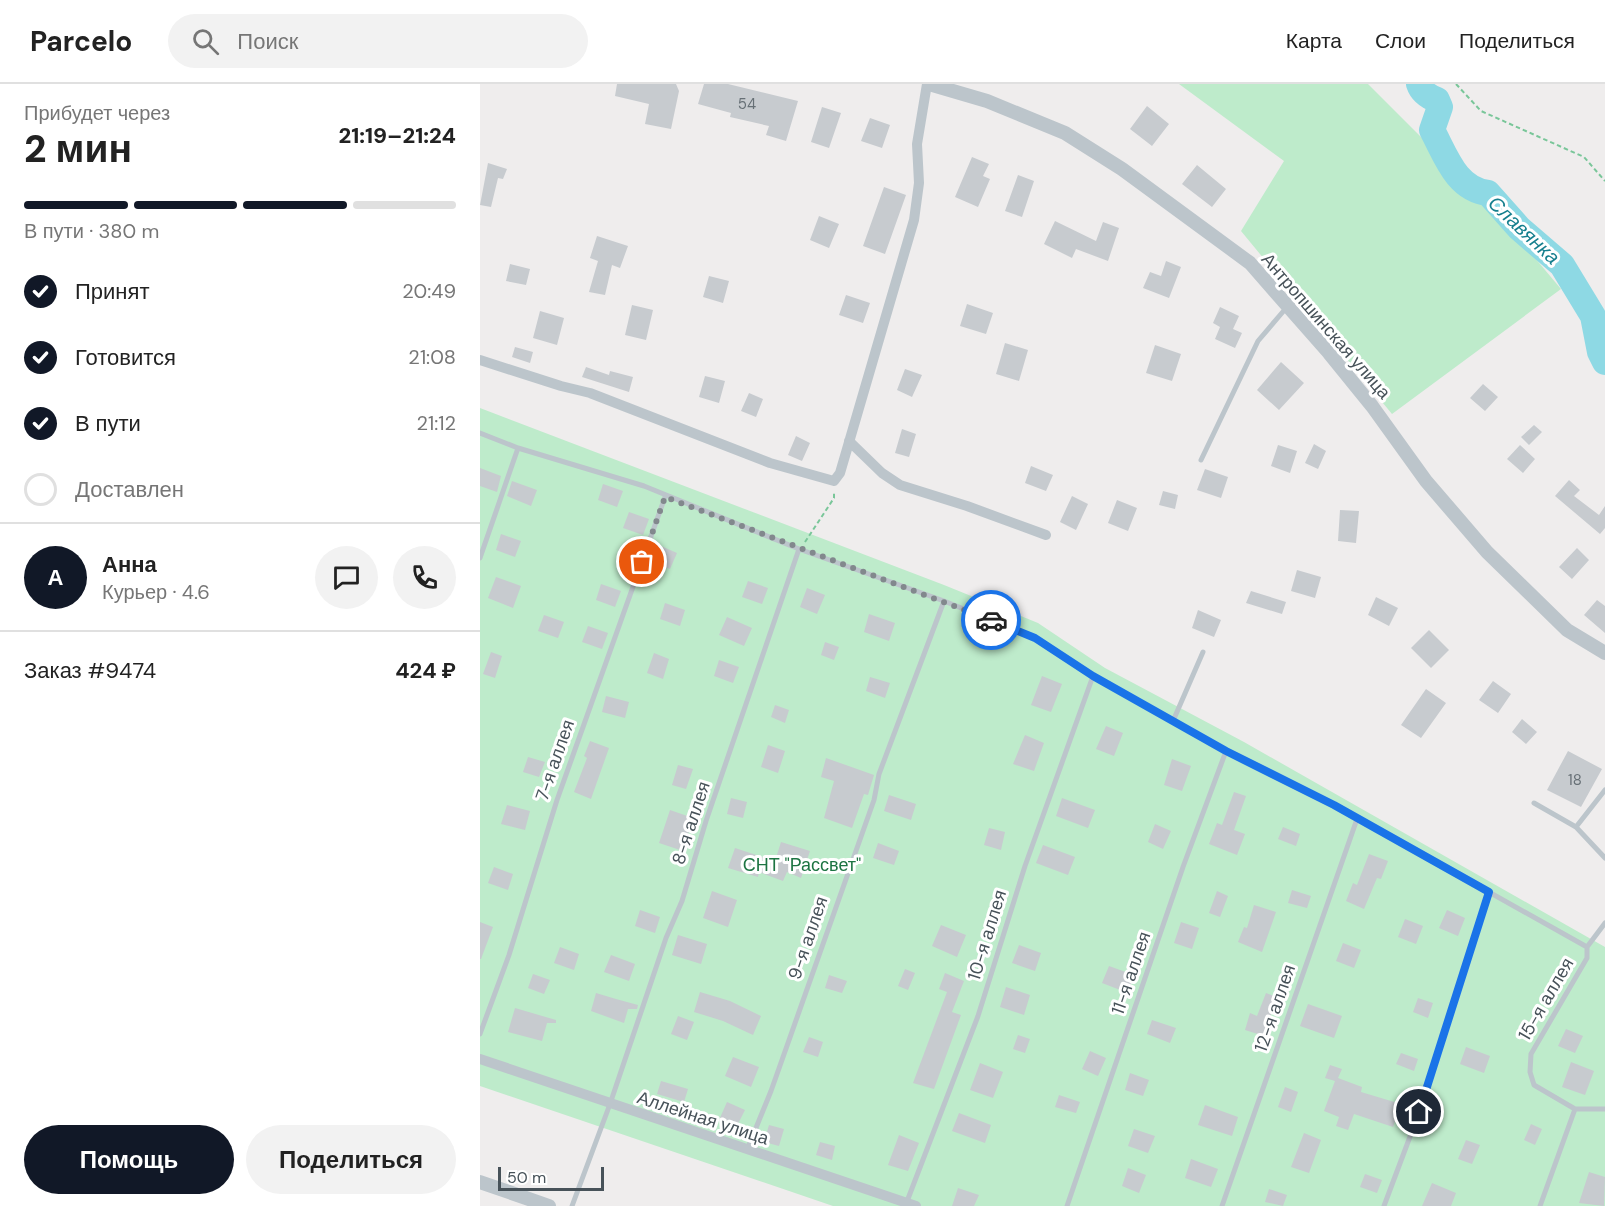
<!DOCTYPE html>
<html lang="ru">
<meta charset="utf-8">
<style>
:root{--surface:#fff;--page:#f2f2f2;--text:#222;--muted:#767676;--line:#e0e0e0;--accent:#111827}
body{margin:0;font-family:"DM Sans",sans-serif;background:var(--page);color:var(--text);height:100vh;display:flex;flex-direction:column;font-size:22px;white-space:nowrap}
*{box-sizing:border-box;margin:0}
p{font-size:20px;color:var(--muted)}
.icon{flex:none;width:33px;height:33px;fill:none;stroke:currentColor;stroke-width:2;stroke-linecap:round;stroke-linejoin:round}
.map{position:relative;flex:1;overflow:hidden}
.drawer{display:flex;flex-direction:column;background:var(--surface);width:480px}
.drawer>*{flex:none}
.scale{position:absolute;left:18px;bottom:15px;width:106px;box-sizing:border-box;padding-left:6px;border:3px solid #475259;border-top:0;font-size:16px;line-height:21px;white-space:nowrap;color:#475259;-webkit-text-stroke:4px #fff;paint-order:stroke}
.pin{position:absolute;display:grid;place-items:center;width:51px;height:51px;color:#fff;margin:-26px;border:3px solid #fff;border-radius:50%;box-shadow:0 2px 6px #0007}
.courier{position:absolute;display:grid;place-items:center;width:60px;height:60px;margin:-30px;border:4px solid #1a73e8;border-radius:50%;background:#fff;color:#222;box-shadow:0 2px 8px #0007}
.head em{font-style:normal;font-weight:800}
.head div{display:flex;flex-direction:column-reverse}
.head{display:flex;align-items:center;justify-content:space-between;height:102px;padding:0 24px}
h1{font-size:39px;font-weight:800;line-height:45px}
.bar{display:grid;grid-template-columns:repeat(4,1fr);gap:9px 6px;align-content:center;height:72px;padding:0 24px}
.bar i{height:8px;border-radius:4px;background:var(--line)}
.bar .active{background:var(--accent)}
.bar p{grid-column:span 4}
.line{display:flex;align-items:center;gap:15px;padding:0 24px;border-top:2px solid var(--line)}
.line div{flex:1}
.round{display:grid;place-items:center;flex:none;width:63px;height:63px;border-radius:32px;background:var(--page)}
ol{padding:0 24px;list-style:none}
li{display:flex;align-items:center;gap:18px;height:66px}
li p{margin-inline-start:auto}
li .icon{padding:6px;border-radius:50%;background:var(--accent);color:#fff;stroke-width:4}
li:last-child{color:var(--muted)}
li i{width:33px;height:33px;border:3px solid var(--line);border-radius:50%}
.button{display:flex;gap:12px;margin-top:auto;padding:12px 24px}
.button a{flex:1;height:69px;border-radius:36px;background:var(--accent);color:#fff;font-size:24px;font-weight:800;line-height:69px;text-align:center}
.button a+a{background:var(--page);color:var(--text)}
header{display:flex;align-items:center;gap:36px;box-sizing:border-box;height:84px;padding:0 30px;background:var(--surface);border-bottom:2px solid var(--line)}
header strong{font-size:28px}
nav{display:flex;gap:33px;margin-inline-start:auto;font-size:21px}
.search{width:420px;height:54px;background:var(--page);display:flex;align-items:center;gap:15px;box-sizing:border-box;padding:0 21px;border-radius:33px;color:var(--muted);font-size:22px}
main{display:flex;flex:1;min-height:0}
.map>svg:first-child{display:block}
.green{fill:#beebcb}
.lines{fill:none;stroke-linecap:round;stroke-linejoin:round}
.river{stroke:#8ed9e4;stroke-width:26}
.building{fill:#c7cbcf}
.path{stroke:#79c699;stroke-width:2;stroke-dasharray:4.5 3;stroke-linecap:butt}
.service{stroke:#bcc5cb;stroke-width:5}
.minor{stroke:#bcc5cb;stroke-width:10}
.tertiary{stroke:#bcc5cb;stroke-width:14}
.done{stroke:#82888d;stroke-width:6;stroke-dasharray:0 10.8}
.route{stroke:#1a73e8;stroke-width:8}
.labels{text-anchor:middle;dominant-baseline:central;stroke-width:6;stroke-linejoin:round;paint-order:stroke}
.number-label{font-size:15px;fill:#677076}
.street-label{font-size:18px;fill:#475259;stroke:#fff}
.park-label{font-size:18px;fill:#1d7442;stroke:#fff}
.water-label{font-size:20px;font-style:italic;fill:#167f8e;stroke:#fff}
</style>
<header>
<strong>Parcelo</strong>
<div class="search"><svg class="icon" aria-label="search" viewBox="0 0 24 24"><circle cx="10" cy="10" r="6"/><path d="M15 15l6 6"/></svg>Поиск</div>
<nav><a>Карта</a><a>Слои</a><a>Поделиться</a></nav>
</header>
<main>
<section class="drawer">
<div class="head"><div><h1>2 мин</h1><p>Прибудет через</p></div><em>21:19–21:24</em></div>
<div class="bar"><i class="active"></i><i class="active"></i><i class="active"></i><i></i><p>В пути · 380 m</p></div>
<ol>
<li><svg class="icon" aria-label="check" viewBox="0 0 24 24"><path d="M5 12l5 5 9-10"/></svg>Принят<p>20:49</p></li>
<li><svg class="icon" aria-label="check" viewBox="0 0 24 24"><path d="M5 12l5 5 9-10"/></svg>Готовится<p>21:08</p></li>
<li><svg class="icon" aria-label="check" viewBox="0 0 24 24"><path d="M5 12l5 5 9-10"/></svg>В пути<p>21:12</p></li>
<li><i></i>Доставлен</li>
</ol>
<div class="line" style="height:108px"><b class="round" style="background:var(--accent);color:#fff">А</b><div><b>Анна</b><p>Курьер · 4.6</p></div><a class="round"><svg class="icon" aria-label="chat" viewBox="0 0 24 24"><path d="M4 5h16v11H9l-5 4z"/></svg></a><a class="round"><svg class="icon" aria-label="phone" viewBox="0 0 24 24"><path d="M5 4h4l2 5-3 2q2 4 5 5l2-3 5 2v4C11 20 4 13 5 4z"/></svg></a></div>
<div class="line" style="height:78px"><div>Заказ #9474</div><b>424 ₽</b></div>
<div class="button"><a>Помощь</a><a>Поделиться</a></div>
</section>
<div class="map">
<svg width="1125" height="1122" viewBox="0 0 1125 1122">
<rect width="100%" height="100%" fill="#efeded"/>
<path class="green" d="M699 0H888L949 61 993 111 1039 155 1081 205 912 330 761 147 804 77Z
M0 324 464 501 558 539 625 584 764 658 1125 863V1122H353L0 1002Z"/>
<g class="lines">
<path class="river" d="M939 0C942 9 949 13 957 16L960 23 952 46C966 72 976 105 1008 109L1039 144 1082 181 1113 232 1120 268 1125 278"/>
</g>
<path class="building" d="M137 0H196L199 7 191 45 165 40 169 20 135 12Z
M224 0H248L318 17 306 57 286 51 289 42 250 33 251 29 218 20Z
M667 22 689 40 672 62 650 45Z
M342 23 361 29 349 64 331 58Z
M390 34 410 41 402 64 381 57Z
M492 73 509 80 503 92 510 95 498 123 475 113Z
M8 79 27 85 23 95 18 94 11 123 0 121Z
M717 81 746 105 732 123 702 100Z
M538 91 554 97 542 133 525 127Z
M404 103 426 111 405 170 383 162Z
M339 132 359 140 349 164 330 156Z
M575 137 616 157 623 138 639 144 628 177 596 165 592 174 564 160Z
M117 152 148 162 140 184 132 181 125 211 109 208 118 177 110 174Z
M686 177 701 183 689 214 663 204 670 188 681 192Z
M30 180 50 185 46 201 26 197Z
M229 192 249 197 243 219 223 213Z
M366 211 390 219 383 239 359 231Z
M487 220 513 229 506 250 480 242Z
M152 221 173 226 166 256 145 251Z
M740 223 759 232 753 245 762 249 755 264 735 255 740 243 733 239Z
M60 227 84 234 77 261 53 254Z
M525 259 548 266 539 297 516 290Z
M675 261 701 270 692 297 666 289Z
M35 263 53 268 50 279 32 273Z
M801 278 824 299 799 326 777 306Z
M106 283 129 291 130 287 153 293 149 308 102 293Z
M425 285 442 291 432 313 417 306Z
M225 292 245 297 239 319 219 313Z
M1003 300 1018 313 1005 327 990 314Z
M269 309 283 315 276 333 261 327Z
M1054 341 1062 348 1049 361 1041 353Z
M422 345 436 350 429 373 415 369Z
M316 352 330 359 322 377 308 371Z
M834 360 846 367 838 385 825 379Z
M798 361 817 367 810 389 791 382Z
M1040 361 1055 375 1043 389 1027 375Z
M551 382 573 391 566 407 545 399Z
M0 384 21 392 17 408 0 402Z
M725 385 748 393 741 414 717 406Z
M1089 396 1100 406 1094 412 1119 431 1125 422V444L1120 450 1075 412Z
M32 397 57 406 51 422 27 412Z
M123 400 143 407 137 423 118 416Z
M683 407 698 411 695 425 679 421Z
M592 412 608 420 596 446 580 438Z
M637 416 657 424 648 447 628 439Z
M860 426 879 427 876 459 858 457Z
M149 428 169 435 163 451 143 444Z
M21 450 41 457 35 473 16 466Z
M181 462 197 469 190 485 175 479Z
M1097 464 1109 476 1092 495 1079 483Z
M817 486 841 493 835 514 811 507Z
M16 493 41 502 33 524 8 514Z
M268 497 288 504 282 520 262 513Z
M121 500 141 507 135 523 116 516Z
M327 504 345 511 337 530 320 523Z
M771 507 806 518 802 530 766 519Z
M896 513 918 524 909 542 888 531Z
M1117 516 1125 522V549L1104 531Z
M185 519 205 526 200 542 180 535Z
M718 526 741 536 734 553 712 544Z
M389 530 415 539 409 557 384 548Z
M64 531 84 538 78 554 58 547Z
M247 533 272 544 264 562 239 551Z
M108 542 128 549 122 565 102 558Z
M949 546 969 566 951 584 931 564Z
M345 558 359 563 354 576 341 571Z
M11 568 22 572 15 594 3 590Z
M174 569 189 575 183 595 167 589Z
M239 576 259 583 253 599 234 592Z
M562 592 582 600 571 628 551 621Z
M390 593 410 599 405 614 386 607Z
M1013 597 1031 610 1018 629 999 616Z
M946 605 966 619 941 654 921 641Z
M126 612 149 618 145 634 122 628Z
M295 621 309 626 305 639 291 633Z
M1042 635 1057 648 1046 660 1032 648Z
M626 642 643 649 634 672 616 665Z
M545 651 564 659 554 687 533 680Z
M110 657 129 664 111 715 94 708 107 674 104 672Z
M288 661 305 667 298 689 281 683Z
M1088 667 1122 685 1101 723 1067 706Z
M48 673 65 678 59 693 43 688Z
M346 674 394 691 388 711 384 710 372 744 344 734 354 697 341 693Z
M692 675 711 682 702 707 684 701Z
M198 681 213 685 206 705 192 701Z
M754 708 766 712 754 746 765 750 757 771 729 760 737 739 742 741Z
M409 711 436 720 431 736 404 727Z
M251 714 267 718 263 734 247 730Z
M582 714 615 726 608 744 576 732Z
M27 721 50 727 45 746 21 740Z
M190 726 213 734 203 767 179 759Z
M675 740 691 747 683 765 668 758Z
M803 743 820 750 816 762 798 755Z
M509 744 525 748 521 766 504 761Z
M301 758 330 767 321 794 307 788 303 797 279 788 278 793 248 784 255 764 295 777Z
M398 759 419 767 414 781 393 774Z
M563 761 595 773 588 791 556 779Z
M889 770 908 777 901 795 897 794 884 825 866 817 873 799 877 801Z
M14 783 33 790 28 806 8 799Z
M812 806 831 812 827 824 808 819Z
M232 807 257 816 248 843 223 834Z
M737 807 748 812 740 833 729 829Z
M774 821 796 828 782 868 758 858 764 843 767 844Z
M160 826 180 833 175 849 155 842Z
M967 826 985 834 978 852 959 844Z
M925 835 943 842 936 860 918 853Z
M0 838 13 843 1 875H0Z
M701 838 719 844 712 865 694 859Z
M461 841 486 851 477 873 452 862Z
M198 851 227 860 221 880 192 871Z
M863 859 881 866 874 884 856 877Z
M539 861 561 869 555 887 532 879Z
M80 863 99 870 94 886 74 879Z
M131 871 155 880 149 897 124 888Z
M629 882 654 891 648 909 622 899Z
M425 885 435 889 428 906 418 902Z
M465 889 484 897 472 928 481 931 454 1005 433 999 467 908 459 905Z
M53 890 70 896 64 910 48 904Z
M349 891 367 897 362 909 345 904Z
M526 903 550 911 544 931 520 923Z
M220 908 250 917 281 932 273 951 243 937 214 928Z
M116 909 136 915 158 921 157 925H148L144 939 111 927Z
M786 909 797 913 784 952 765 946 770 929 777 932Z
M938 914 953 919 948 934 933 928Z
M828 920 862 932 854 954 820 942Z
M35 924 76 936V939H67L62 957 28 948Z
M198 932 214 938 207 956 191 950Z
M672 936 696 944 690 959 667 950Z
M1086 945 1103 952 1095 969 1078 962Z
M538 951 550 955 545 969 533 965Z
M329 953 343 958 338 973 323 968Z
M986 963 1010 972 1004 989 980 980Z
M610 967 626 974 618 992 602 985Z
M921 969 938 975 934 987 916 980Z
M253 973 279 983 271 1003 245 992Z
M1091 978 1114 987 1105 1011 1082 1003Z
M500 979 523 988 513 1014 490 1006Z
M850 981 862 985 858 994 882 1003 881 1008 921 1020 913 1043 874 1030 868 1046 856 1042 859 1033 844 1027 855 997 845 994Z
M650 989 669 996 663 1012 645 1006Z
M181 997 208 1005 204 1018 177 1010Z
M805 1003 818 1008 811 1028 798 1023Z
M579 1011 600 1018 596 1029 575 1023Z
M247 1018 265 1026 256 1044 239 1036Z
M725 1021 758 1033 752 1052 718 1041Z
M479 1029 511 1041 505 1059 472 1047Z
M1051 1040 1062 1045 1055 1061 1044 1056Z
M289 1041 304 1045 299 1062 284 1058Z
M654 1045 675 1052 668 1069 648 1062Z
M824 1049 841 1056 829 1089 811 1083Z
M419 1051 439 1059 428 1087 408 1081Z
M986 1056 1000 1061 992 1080 978 1075Z
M340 1058 355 1062 352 1076 336 1071Z
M711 1075 738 1085 731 1103 705 1094Z
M648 1084 666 1091 659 1109 642 1102Z
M1109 1088 1125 1093 1124 1122 1099 1119Z
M885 1090 902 1096 897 1109 880 1103Z
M952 1099 976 1109 971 1122H942Z
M478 1104 499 1111 494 1122H472Z
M789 1105 807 1111 803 1122 785 1118Z"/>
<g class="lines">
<path class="path" d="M976 0 1001 27 1104 73 1125 97
M325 458 354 414V409"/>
<path class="service" d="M0 349 38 364 164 402 319 465 464 517 555 554 613 592 746 667 854 721 1107 863V874L1051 970 1050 988 1054 1001 1095 1025H1125
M721 376 778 257 807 223
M0 474 38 364
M693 637 723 568
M1125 706 1096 743 1125 774
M1054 719 1096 743
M1107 863 1125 839
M0 950 29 871 77 716 185 413
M267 1066 291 1007 394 716 399 690 464 517
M426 1120 498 932 545 782 613 592
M92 1122 130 1020 186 854 202 817 226 737 319 465
M587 1122 703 783 746 667
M742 1122 877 735
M904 1122 931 1050 1009 808
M1060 1122 1095 1025"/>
<path class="minor" d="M0 276 81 302 110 309 290 379 354 397 360 389 434 136 439 99 437 60 447 0
M369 357 402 389 420 401 487 422 566 451
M0 975 436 1122"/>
<path class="tertiary" d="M449 0 507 17 585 49 642 85 770 179 849 269 892 322 946 397 1007 468 1087 546 1125 569
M0 1098 69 1122"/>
</g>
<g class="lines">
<path class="done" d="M162 478 185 413 511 536"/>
<path class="route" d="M511 536 555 554 613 592 746 667 854 721 1009 808 939 1028"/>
</g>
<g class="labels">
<g class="number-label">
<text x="267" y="20">54</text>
<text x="1095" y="696">18</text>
</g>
<g class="street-label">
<text transform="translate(846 242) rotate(49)">Антропшинская улица</text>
<text transform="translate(75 676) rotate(-71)">7-я аллея</text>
<text transform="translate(211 739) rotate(-72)">8-я аллея</text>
<text transform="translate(507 851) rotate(-73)">10-я аллея</text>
<text transform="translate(328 854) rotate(-71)">9-я аллея</text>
<text transform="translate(651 889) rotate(-71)">11-я аллея</text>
<text transform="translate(1066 915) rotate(-60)">15-я аллея</text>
<text transform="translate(795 924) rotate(-71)">12-я аллея</text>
<text transform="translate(223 1034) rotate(18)">Аллейная улица</text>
</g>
<g class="park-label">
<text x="322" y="781">СНТ "Рассвет"</text>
</g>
<g class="water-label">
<text transform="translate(1044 146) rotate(43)">Славянка</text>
</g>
</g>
</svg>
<div class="scale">50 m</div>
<div class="pin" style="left:162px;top:478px;background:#ea580c"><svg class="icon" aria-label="bag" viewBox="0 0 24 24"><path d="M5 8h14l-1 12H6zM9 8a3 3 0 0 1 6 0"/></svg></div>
<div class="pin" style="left:939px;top:1028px;background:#1f2937"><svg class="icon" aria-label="home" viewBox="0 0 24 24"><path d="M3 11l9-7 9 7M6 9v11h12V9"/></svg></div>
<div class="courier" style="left:511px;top:536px"><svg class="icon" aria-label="car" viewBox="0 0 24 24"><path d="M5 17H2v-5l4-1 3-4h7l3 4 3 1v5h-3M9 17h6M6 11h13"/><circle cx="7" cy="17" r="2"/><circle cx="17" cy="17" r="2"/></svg></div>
</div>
</main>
